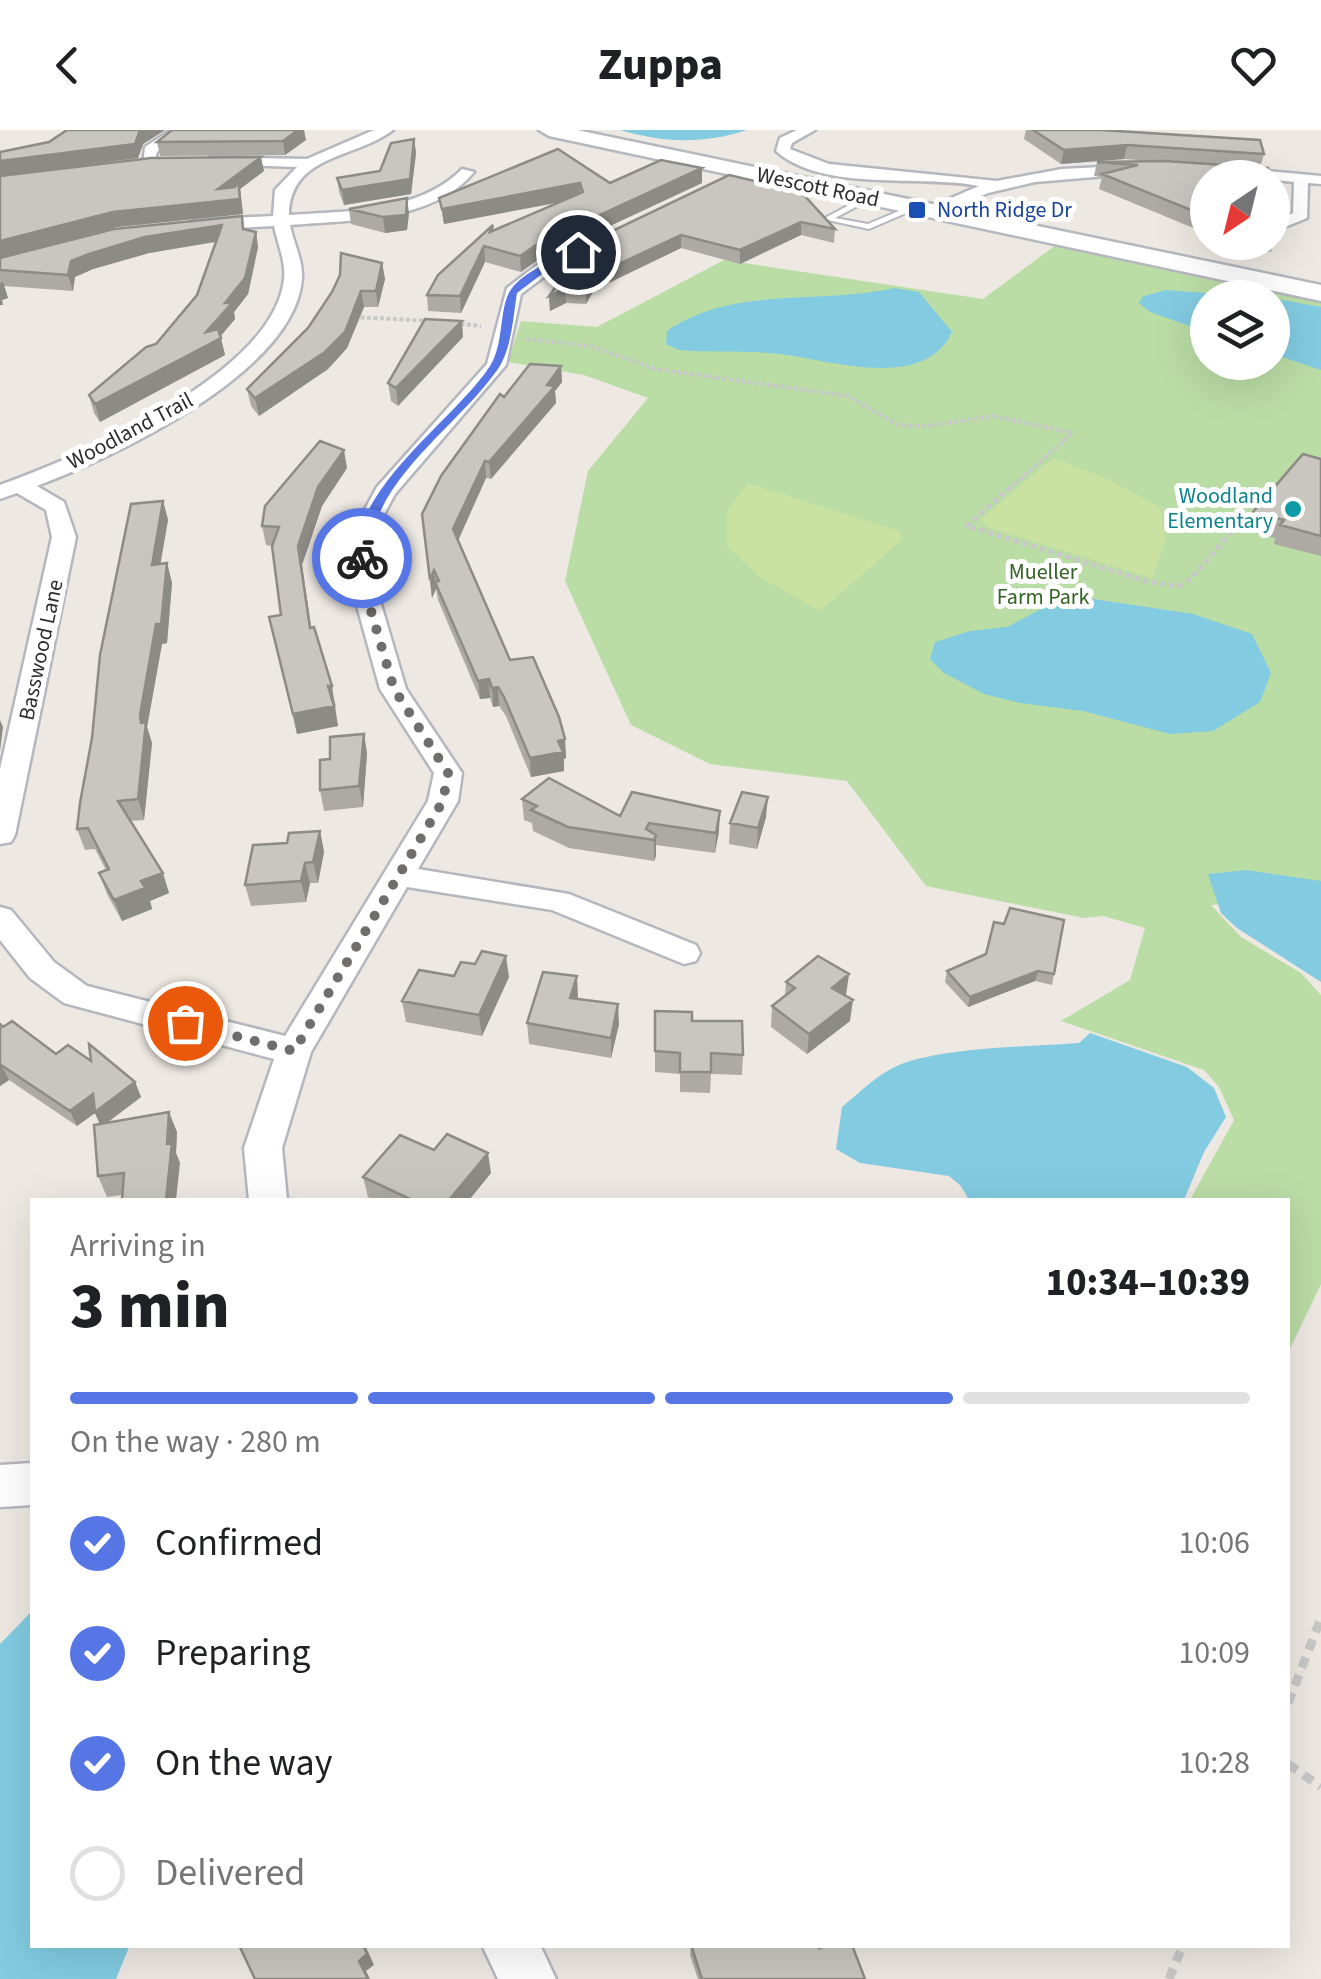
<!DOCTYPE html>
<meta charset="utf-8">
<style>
:root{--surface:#fff;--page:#f2f2f2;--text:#202124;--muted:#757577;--line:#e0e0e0;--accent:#5676e5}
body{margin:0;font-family:"Source Sans 3",sans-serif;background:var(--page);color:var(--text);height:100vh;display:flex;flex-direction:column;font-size:38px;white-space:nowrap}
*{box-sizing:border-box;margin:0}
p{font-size:32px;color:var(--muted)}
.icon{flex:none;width:55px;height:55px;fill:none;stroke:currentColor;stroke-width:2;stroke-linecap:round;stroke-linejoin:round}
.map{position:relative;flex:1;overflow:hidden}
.details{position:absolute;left:30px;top:1068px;width:1260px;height:750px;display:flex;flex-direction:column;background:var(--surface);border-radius:0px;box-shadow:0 10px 40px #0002}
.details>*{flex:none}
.needle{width:65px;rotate:215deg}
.tools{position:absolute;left:1190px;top:30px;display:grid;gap:20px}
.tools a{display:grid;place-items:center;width:100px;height:100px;border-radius:50%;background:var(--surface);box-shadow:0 10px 40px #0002;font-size:50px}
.pin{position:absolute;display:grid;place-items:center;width:85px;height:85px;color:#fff;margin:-42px;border:5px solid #fff;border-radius:50%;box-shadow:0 2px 10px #0007}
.courier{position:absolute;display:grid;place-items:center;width:100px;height:100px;margin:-50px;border:8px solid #5676e5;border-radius:50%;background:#fff;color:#222;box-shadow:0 2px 12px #0007}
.head em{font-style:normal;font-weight:800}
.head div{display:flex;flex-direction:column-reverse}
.head{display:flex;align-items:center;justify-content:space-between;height:170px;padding:0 40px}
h1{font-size:65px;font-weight:800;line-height:75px}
.bar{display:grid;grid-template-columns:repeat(4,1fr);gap:15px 10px;align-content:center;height:120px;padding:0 40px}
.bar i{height:12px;border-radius:8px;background:var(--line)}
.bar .active{background:var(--accent)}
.bar p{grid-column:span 4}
ol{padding:0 40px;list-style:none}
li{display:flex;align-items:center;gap:30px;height:110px}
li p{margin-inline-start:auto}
li .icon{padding:10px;border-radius:50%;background:var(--accent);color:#fff;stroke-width:4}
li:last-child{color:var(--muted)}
li i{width:55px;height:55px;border:5px solid var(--line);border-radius:50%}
header{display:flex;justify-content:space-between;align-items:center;height:130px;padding:0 40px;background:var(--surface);font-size:45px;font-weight:800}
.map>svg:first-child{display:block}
.green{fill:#badca5;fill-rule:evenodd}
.pitch{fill:#c9e2a2}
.water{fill:#82cbe1}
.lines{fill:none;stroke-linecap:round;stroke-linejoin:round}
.lane-casing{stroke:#b5b7bf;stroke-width:4}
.street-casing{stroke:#b5b7bf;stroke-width:5}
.secondary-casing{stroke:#b5b7bf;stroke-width:5}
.path-far2{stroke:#c8c8c8;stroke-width:4;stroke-dasharray:4 2.5;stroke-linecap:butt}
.path-far1{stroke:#c8c8c8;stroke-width:5;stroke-dasharray:5 4;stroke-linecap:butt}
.path{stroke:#c8c8c8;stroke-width:9;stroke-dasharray:11 8;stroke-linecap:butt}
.lane{fill:#fff;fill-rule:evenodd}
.street{fill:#fff;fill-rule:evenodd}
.secondary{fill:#fff;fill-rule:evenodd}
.wall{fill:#adaaa5}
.shaded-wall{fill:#8d8b86}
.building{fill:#c9c6c0;stroke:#8d8b86;stroke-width:2.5}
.route{fill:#5676e5}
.done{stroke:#706e6c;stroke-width:10;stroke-dasharray:0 18}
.transit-dot{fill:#1a4fb4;stroke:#fff;stroke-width:4}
.culture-dot{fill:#0f9aa8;stroke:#fff;stroke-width:4}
.labels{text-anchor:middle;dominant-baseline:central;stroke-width:10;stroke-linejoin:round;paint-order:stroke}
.far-street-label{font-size:22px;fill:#2d2d2d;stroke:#fff}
.far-transit-label{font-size:22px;fill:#164399;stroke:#fff;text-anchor:start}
.far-culture-label{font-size:22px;fill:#0d838f;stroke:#fff;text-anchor:end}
.far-park-label{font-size:22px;fill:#336324;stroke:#fff}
</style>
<header><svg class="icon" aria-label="back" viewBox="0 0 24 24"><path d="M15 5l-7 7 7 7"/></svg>Zuppa<svg class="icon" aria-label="heart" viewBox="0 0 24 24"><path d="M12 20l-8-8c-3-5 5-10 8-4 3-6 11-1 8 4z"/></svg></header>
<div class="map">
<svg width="1321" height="1849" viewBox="0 0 1321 1849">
<rect width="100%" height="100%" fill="#ede8e2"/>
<path class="green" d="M1060 112 1321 169V763L1211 775 1241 807 1301 843 1321 865V1154L1288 1223V1070H1190L1234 990 1219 957 1204 940 1061 891 1130 850 1145 798 1103 786 1084 788 926 756 847 651 710 634 631 595 565 451 588 341 648 268 584 245 508 232 521 191 597 197 724 130 983 169ZM1208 168H1272V232H1208Z"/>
<path class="pitch" d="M1053 328 1110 350 1160 378 1166 412 1152 448 990 398 980 390Z
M748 353 899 401 903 409 820 481 761 448 727 416V381Z"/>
<path class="water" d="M620 0H747C704 14 663 13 620 0Z
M895 158 919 162 952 202C924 262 830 230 780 224 747 220 713 223 679 220L666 214 667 201C735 155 819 175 895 158Z
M1165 160 1272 168H1208L1207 202 1150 182 1139 173 1142 167Z
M1272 168 1321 177V240L1273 224Z
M1087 468 1193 484 1252 504 1271 543 1260 572 1213 601 1170 604 1083 581 1020 573 984 564 944 543 930 529 935 512 970 501 1007 497 1043 478Z
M1246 740 1321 751V852L1237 798 1221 783 1208 744Z
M1090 903 1187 937 1214 958 1226 987 1204 1022 1184 1070H969L961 1056 949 1046 860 1033 836 1019 842 977C860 962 878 944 899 935 945 917 1028 917 1079 913Z
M32 1481V1815H130L116 1849H0V1514Z"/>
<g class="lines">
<defs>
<path id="lane" d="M868 65 871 69 835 88 868 94 913 75 920 77 869 99 823 89Z"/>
<path id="street" d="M171 0H187L157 22 153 36H143L145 17Z
M374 0H393C355 29 290 24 289 85 346 81 419 83 462 39L474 42C433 92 350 90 290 95 293 112 303 130 302 148 296 242 114 327 37 356L64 372 76 407 15 705 11 712 0 714V639L52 407 46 380 17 363 0 369V355C80 326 274 244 284 149 286 131 277 112 274 96L195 100 187 95 195 90 273 86 275 60 297 37 215 34 208 30 210 27 307 29Z
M797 0H815L792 13 790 19 829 34 997 51 1062 39 1142 35 1149 39 1142 43 1035 52 988 63 934 86 926 81 928 78 979 56C919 44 824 63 776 21L780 8Z
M1223 37 1321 46V54L1308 53 1307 88 1280 99 1272 93 1293 83 1294 52 1218 44V38Z
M581 114 595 117 553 140 521 164 506 235 395 364 375 401 373 447 406 559 462 643 458 671 418 739 569 764 696 815 700 823 696 831 684 834 552 780 407 757 311 922 282 1018 287 1070H249L244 1018 274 929 64 873 30 848 0 810V777L11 780 54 832 87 856 285 906 428 671 434 643 380 559 349 447 353 401 377 357 487 234 507 158 541 132Z
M32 1333V1375L0 1377V1335Z
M482 1815H540L556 1849H498Z"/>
<path id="secondary" d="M539 0H577L1321 155V171L549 6Z"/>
</defs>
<use href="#lane" class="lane-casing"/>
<use href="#street" class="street-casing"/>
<use href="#secondary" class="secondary-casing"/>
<path class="path-far2" d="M354 187 432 191
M454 193 481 196
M526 209 590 216 655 239 848 266 898 295 927 296 993 286 1073 303 1008 360"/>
<path class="path-far1" d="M1011 357 967 396 1149 452 1179 456 1191 449 1234 399"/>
<path class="path" d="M1288 1573 1321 1488
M1288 1634 1321 1657
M1169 1849 1183 1815"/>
<use href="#lane" class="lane"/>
<use href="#street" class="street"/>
<use href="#secondary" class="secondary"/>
</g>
<path class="wall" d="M67 0H165L143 14 138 28 22 43 264 41 240 59 243 84 117 97 7 126 244 99 256 102 258 117 248 164 234 182 235 189 220 207 225 225 100 292 94 283 89 265 156 214 197 165 216 112 149 123 93 139 75 147 73 161 4 156 8 168 2 170 3 175H0V31L49 12Z
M1026 0H1102L1264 24 1260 38 1270 47 1208 48V104L1099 59 1102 47 1094 46 1097 32 1151 31 1124 29 1061 34 1024 9Z
M414 9 416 23 411 64 344 75 339 62 337 48 380 41Z
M306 10 285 25 160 26 157 12Z
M702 38V53L539 129 521 142 485 132 461 183 428 181 427 165 493 95 494 101 562 72 444 94 439 68 610 53Z
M729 45 835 99 834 113 801 105 740 134 681 118 594 160 586 174 566 173 550 181 549 166 559 153 547 149 546 135Z
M349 79 409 83 407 100 385 103 351 94Z
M1272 93 1276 107 1271 122 1245 119 1228 112H1272Z
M382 133 385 149 378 177H364L347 218 328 239 259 286 251 276 247 259Z
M463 207 398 276 391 271 388 253Z
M561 236 562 252 555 261 556 273 491 349 486 348 458 411 510 530 565 609 566 628 564 629V641L531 647 506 586 499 576 493 577 490 568 480 569 438 470 436 459 432 468 422 384Z
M1321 329V426L1274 414 1275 408 1247 401 1253 382Z
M347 338 322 376 302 435 311 498 336 576H334L338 596 297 604 269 487 281 485 272 416 266 415 262 396Z
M163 371 168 390 160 434 167 433 172 453 167 513 162 514 147 597 152 613 144 690 130 691 169 763 150 771 152 779 122 791 107 764 99 743 106 740 95 719 85 720 77 699Z
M364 604 367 624 363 677 324 681 320 660 330 629Z
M522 669 719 701 715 723 656 715V726L654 731 569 718 533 701 532 693 524 690Z
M766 687 757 719 729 714 730 693Z
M320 701 324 722 318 753H310L306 772 251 776 245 755 287 713Z
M986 824 1054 844 1052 855 1035 851 968 877 945 852 947 841Z
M849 844 845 866 850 891 807 924 771 897 772 876 785 866 786 852Z
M454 846 509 847 482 906 406 892 402 871Z
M578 866 577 869 619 894 611 928 529 914 527 893Z
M655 881 692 891 743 925 742 945 711 944 710 963 680 962V944L655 942Z
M0 894 56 924 91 931 135 952 141 967 107 993 177 1002 176 1023 180 1033 122 1065 107 1067 98 1046 100 994 95 983 77 996 9 950 0 956Z
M434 1020 491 1043 469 1070H374L368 1067 363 1047Z
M691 1815 865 1849H698L690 1825Z"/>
<path class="shaded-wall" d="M140 0H165L143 14 138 28 0 46V31Z
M298 0H304L306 10 285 25 283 11Z
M414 9 416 23 411 64 344 75 342 60 410 49Z
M1127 15 1124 29 1061 34 1064 20Z
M261 27 264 41 240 59 243 84 117 97 0 128V111L113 82 218 59Z
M702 38V53L539 129 521 142 520 126 539 113Z
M580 53 581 68 444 94 442 79Z
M407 68 409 83 407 100 385 103 383 87Z
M801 92V105L740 134V120Z
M222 95 225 110 149 123 93 139 75 147 73 161 68 145 71 131 89 124 145 107Z
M256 102 258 117 248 164 234 182 235 189 218 209 221 208 225 225 100 292 95 274 206 202 225 173Z
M681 105V118L594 160 586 174V160L593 146Z
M484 116 485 132 461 183 460 166Z
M382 133 385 149 378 177 376 161Z
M3 152 8 168 2 170 3 175H0V153Z
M565 159 566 173 550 181 549 166Z
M361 161 364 177 347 218 328 239 259 286 255 268Z
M462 191 463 207 398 276 396 258Z
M561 236 562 252 555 261 556 273 491 349 489 332Z
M344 320 347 338 322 376 302 435 314 518 298 416 318 357Z
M485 331 486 348 455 417 453 399Z
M163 371 168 390 157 454 152 435Z
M167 433 172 453 167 513 162 514 147 597 152 613 144 690 138 669 140 585Z
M434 440 436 459 432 468 430 450Z
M489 549 490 568 480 569 478 551Z
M328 556H332L338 596 297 604 293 584Z
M498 557 499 576 493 577 492 558Z
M0 590 3 597 0 621Z
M364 604 367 624 363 677 359 656Z
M565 609 566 628 564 629V641L531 647 530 628 558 611Z
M768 667 766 687 757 719 758 698Z
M720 681 719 701 715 723 716 703Z
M320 701 324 722 318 753 313 732Z
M656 705V726L654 731V710Z
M305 733 310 753 306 772 301 751Z
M163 743 169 763 150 771 152 779 122 791 114 770 141 751Z
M506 826 509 847 482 906 479 885Z
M1038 841 1035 851 968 877 970 867Z
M849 844 846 865 829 878 832 858Z
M577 846 578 866 571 888 570 868Z
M853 870 850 891 807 924 809 904Z
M618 874 619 894 611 928V908Z
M0 935H1L9 950 0 956Z
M135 952 141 967 101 997 95 983 77 996 70 981 93 964Z
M169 982 177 1002 176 1023 180 1033 176 1070H166Z
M488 1023 491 1043 469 1070H449Z
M363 1815H365L374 1835 366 1841 370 1849H368L359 1831Z"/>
<path class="building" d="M67 0H140L135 14 0 31V22L49 12Z
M172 0H298L283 11 157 12Z
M1033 0H1101L1260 10 1264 24 1127 15 1064 20Z
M414 9 410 49 342 60 337 48 380 41 391 13Z
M558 19 610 53 661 30 702 38 539 113 520 126 484 116 460 166 427 165 438 145 493 95 490 102 583 62 580 53 442 79 439 68Z
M261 27 218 59 235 57 238 50 240 69 113 82 0 111V46L151 28Z
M1165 31 1268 38 1270 47 1208 48V87L1102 44 1138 35 1097 32Z
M729 45 801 62 835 99 801 92 740 120 681 105 593 146 586 160 565 159 549 166 567 141 546 135 554 129Z
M407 68 406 85 383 87 349 79Z
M242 86 243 99 256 102 245 148 225 173H232L206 202 218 199 221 208 95 274 89 265 146 217 156 214 197 165 222 95 145 107 89 124 71 131 68 145 0 140V128L114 99Z
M341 123 382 133 376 161H361L345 202 325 222 255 268 247 259 308 198 332 162 340 145Z
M425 189 462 191 396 258 388 253Z
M530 234 561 236 547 255 555 256 489 332 485 331 453 399 510 530 533 527 559 587 565 609 558 611 563 622 530 628 504 567 498 557 492 558 489 549 478 551 435 452 439 451 434 440 430 450 422 384 441 346 500 264 504 267Z
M320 311 344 320 318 357 298 416 310 498 314 497 332 556H328L334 576 293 584 269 487 281 485 272 416 279 397 262 396 265 376Z
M1303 324 1321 329V406L1280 395 1284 390 1253 382Z
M163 371 152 435 167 433 161 494H156L140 585 141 593 146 592 138 669 118 671 163 743 141 751 145 758 114 770 99 743 109 739 88 698 77 699 80 673 92 608 100 525 131 374Z
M364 604 359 656 320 660V630L330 629V607Z
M549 648 620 686 632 662 720 681 716 703 649 693 646 699 656 705 654 710 568 697 531 680 537 676 522 669Z
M742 662 768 667 758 698 730 693Z
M320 701 313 732 305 733 301 751 245 755 253 715 287 713 289 703Z
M1010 778 1064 790 1054 844 1038 841 970 867 947 841 986 824 994 792 1004 794Z
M482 821 506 826 479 885 402 871 419 840 454 846 461 832 475 834Z
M818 826 849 844 832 858 853 870 809 904 772 876 795 858 786 852Z
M543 842 577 846 570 868 618 874 611 908 527 893Z
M655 881 692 882V891H742L743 925 711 923V942H680V923L655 921Z
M12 891 56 924 68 915 91 931 89 914 135 952 95 982 93 964 70 981 1 935H0V894L3 897Z
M169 982 167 1014 172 1013 166 1070H122L124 1043 98 1046 94 995Z
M447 1004 488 1023 449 1070H412L363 1047 400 1005 434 1020Z
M239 1815H363L367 1824 359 1831 368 1849H255Z
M691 1815H818L819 1818 827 1815H852L865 1849H702Z"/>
<path class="route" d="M575 120 582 122 550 138 517 163C513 187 512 218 498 239 455 300 373 348 368 428L359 430C347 361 456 289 490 236 504 215 499 179 510 161 522 142 555 129 575 120Z"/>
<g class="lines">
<path class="done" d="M185 893 294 921 443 671 448 643 394 559 361 447 362 428"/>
</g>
<rect class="transit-dot" x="907" y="70" width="20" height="20" rx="5"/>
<circle class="culture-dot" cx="1293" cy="379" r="10"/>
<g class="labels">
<g class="far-street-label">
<text transform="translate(818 57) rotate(12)">Wescott Road</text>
<text transform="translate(130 301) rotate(-28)">Woodland Trail</text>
<text transform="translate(41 520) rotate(-78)">Basswood Lane</text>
</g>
<g class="far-transit-label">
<text x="937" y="80">North Ridge Dr</text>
</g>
<g class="far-culture-label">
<text x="1273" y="366">Woodland<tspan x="1273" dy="25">Elementary</tspan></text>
</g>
<g class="far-park-label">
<text x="1043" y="442">Mueller<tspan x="1043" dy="25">Farm Park</tspan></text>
</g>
</g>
</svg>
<div class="tools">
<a><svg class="needle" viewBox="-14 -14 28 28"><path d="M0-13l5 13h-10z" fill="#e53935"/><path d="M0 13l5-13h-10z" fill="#757577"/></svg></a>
<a><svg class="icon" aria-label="layers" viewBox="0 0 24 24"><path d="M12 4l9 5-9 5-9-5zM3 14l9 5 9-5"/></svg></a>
</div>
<div class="pin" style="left:185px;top:893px;background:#ea580c"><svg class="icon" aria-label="bag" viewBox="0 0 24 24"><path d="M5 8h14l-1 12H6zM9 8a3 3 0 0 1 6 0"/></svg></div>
<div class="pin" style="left:578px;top:122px;background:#1f2937"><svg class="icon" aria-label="home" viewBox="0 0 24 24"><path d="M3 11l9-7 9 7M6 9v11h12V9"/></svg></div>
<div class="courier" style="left:362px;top:428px"><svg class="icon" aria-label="bike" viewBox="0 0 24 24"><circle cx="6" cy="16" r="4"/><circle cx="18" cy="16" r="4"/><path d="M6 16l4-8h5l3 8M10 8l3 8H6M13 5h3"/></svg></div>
<section class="details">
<div class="head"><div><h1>3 min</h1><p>Arriving in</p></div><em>10:34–10:39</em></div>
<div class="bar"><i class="active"></i><i class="active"></i><i class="active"></i><i></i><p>On the way · 280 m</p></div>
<ol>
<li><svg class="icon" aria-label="check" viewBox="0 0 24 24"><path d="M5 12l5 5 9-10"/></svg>Confirmed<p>10:06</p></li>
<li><svg class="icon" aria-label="check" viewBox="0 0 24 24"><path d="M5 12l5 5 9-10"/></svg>Preparing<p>10:09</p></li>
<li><svg class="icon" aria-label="check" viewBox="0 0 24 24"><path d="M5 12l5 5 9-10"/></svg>On the way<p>10:28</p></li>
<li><i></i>Delivered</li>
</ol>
</section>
</div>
